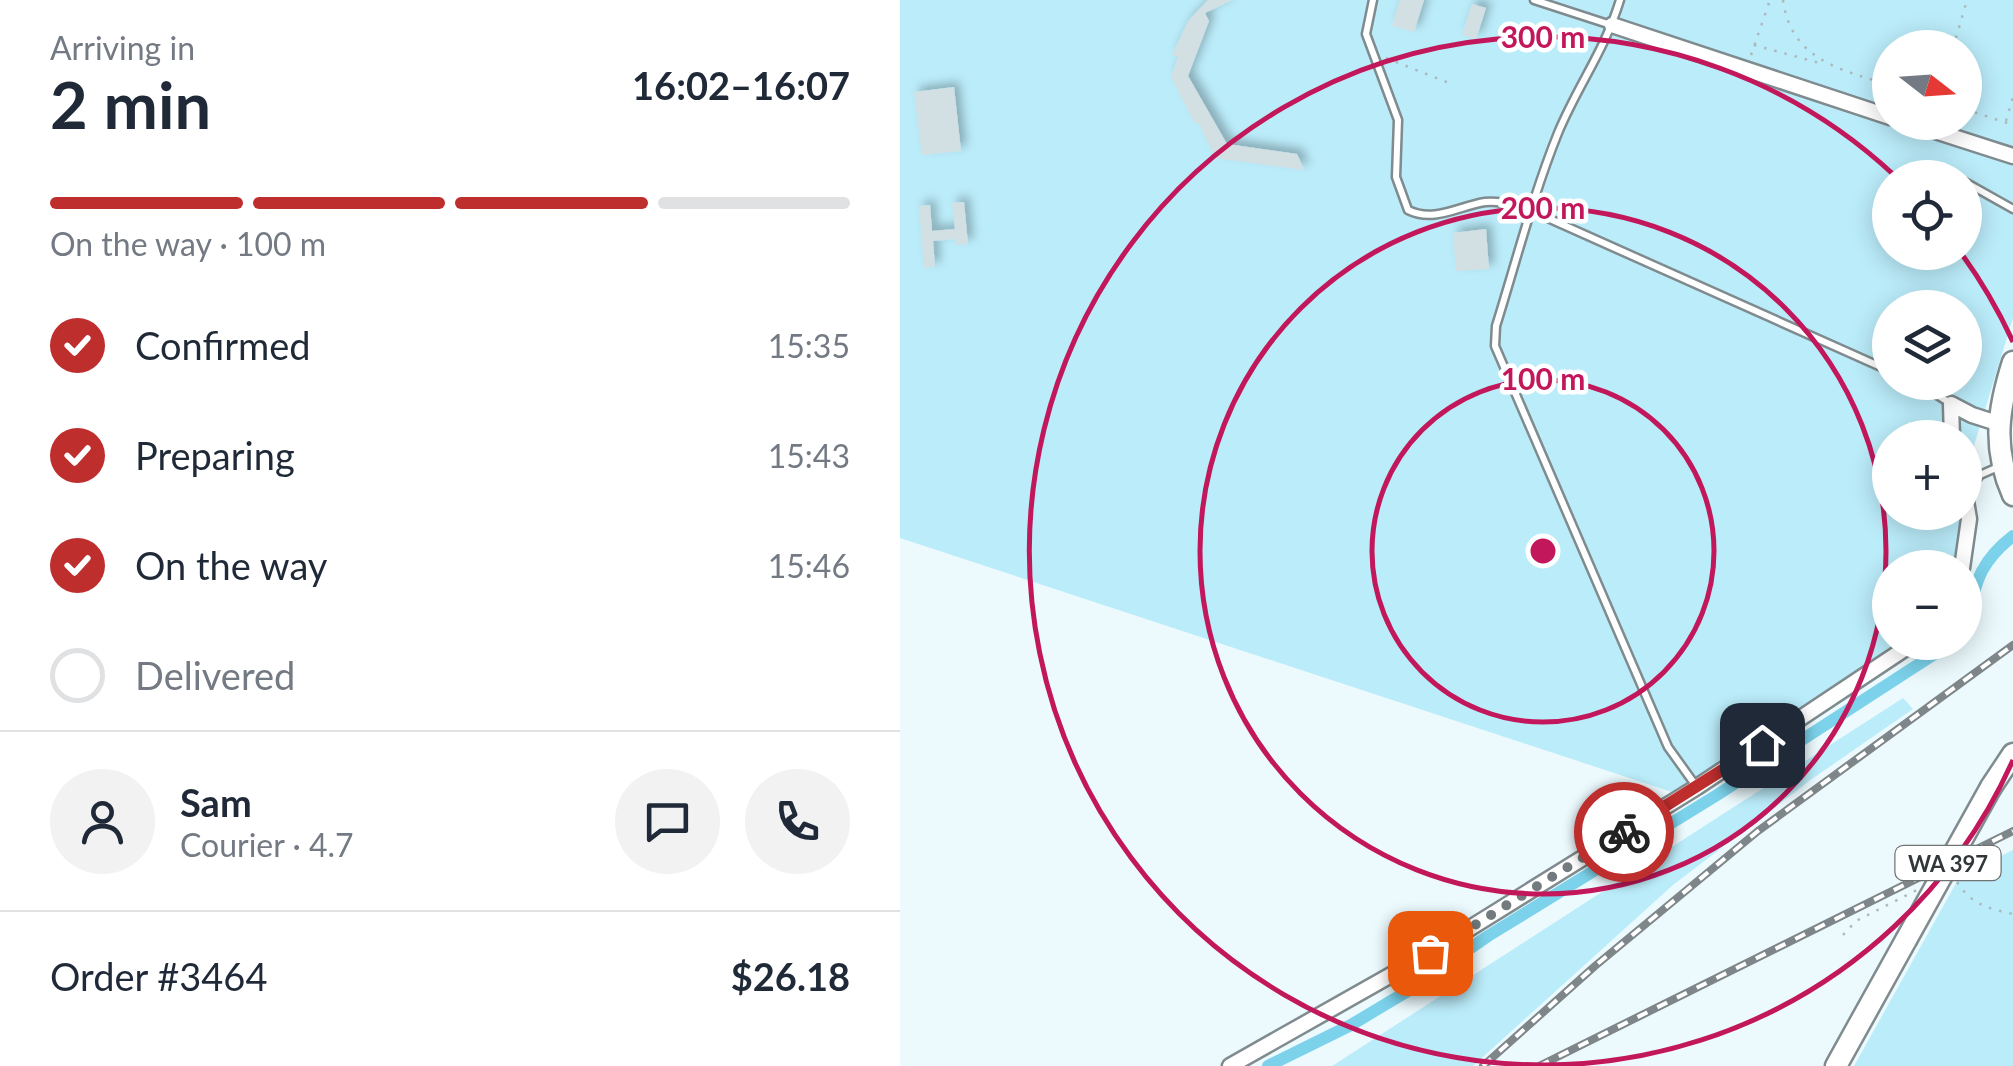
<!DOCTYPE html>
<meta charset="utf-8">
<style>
:root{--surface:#fff;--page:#f2f2f3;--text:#1f2937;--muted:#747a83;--line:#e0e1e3;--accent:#bd2e2d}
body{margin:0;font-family:Lato,sans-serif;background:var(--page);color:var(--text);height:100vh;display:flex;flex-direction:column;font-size:38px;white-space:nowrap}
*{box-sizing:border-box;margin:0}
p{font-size:32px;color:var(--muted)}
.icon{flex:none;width:55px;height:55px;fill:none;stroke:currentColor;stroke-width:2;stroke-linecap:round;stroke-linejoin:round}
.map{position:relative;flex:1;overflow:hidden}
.panel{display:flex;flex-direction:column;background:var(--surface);width:900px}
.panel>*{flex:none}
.needle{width:65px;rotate:107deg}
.fabs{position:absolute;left:972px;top:30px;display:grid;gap:20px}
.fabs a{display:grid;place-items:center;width:110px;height:110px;border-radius:50%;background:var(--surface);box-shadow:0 5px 25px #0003;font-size:50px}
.pin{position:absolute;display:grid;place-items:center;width:85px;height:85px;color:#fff;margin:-42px;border-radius:20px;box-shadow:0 5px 15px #0006}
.courier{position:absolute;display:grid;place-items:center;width:100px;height:100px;margin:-50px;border:8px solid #bd2e2d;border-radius:50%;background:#fff;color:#222;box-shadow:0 2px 12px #0007}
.headline em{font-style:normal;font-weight:700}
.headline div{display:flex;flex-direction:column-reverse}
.headline{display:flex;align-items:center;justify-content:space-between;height:170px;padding:0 50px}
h1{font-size:65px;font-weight:700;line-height:75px}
.bar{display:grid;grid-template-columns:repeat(4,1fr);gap:15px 10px;align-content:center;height:120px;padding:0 50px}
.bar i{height:12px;border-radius:8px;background:var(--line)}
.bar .selected{background:var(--accent)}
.bar p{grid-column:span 4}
.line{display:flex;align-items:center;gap:25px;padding:0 50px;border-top:2px solid var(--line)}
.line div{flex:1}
.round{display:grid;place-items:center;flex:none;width:105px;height:105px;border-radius:52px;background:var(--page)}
ol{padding:0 50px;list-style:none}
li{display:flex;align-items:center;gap:30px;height:110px}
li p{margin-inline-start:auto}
li .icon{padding:10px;border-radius:50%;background:var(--accent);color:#fff;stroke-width:4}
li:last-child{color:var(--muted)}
li i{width:55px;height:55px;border:5px solid var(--line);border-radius:50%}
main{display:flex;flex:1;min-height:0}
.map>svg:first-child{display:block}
.green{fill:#bbecfa;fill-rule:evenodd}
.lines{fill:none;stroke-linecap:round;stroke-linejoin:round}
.canal{stroke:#7bd2ea;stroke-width:12}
.building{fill:#d2e0e4;filter:url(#shadow)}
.lane-casing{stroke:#7f8b8e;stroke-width:11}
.street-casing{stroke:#7f8b8e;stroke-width:19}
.secondary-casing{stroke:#7f8b8e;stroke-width:25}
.primary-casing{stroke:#7f8b8e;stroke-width:25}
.path{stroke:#adb8bc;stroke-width:2.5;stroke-dasharray:2.5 8;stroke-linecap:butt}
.lane{stroke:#fff;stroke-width:6}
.street{stroke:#fff;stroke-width:14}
.secondary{stroke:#fff;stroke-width:20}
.primary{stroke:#fff;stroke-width:20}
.rail-casing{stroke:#7e8689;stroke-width:8}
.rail{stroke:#fff;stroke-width:4;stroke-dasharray:11;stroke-linecap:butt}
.primary-bridge-casing{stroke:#7f8b8e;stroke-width:25;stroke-linecap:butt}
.primary-bridge{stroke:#fff;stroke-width:20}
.done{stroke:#737b7e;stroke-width:10;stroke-dasharray:0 18}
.route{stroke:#bd2e2d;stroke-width:12}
.ring{fill:none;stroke:#c2185b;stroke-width:5}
.labels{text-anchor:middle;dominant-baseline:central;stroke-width:9;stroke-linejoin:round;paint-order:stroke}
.shield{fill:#fff;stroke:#707374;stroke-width:2.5}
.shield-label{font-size:22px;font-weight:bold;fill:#323739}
.centre{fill:#c2185b;stroke:#fff;stroke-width:5}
.ring-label{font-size:30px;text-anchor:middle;font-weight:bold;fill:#c2185b;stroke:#fff;stroke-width:9;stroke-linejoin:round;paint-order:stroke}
</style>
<main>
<section class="panel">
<div class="headline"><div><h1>2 min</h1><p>Arriving in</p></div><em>16:02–16:07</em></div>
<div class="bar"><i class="selected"></i><i class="selected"></i><i class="selected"></i><i></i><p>On the way · 100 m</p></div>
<ol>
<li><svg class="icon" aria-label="check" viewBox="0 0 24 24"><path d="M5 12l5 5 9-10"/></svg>Confirmed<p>15:35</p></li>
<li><svg class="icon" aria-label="check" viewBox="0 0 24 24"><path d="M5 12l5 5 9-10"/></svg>Preparing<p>15:43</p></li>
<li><svg class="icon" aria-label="check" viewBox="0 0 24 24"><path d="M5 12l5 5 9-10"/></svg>On the way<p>15:46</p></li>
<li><i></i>Delivered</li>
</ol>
<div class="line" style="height:180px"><a class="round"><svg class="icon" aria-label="person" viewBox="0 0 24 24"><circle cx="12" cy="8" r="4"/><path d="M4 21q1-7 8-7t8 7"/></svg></a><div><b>Sam</b><p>Courier · 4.7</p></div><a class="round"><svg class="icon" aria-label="chat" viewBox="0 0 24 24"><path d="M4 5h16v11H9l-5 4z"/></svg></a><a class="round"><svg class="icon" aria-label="phone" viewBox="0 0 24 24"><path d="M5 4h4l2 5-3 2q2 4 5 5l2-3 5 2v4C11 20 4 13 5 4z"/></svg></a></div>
<div class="line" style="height:130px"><div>Order #3464</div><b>$26.18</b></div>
</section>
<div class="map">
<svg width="1113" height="1066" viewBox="0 0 1113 1066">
<defs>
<filter id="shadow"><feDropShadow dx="5.5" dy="-5.5" stdDeviation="5" flood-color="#0004"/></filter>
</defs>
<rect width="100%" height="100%" fill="#ecfafe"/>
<path class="green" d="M0 0H1113V318L1065 475V438H990V512L1059 513 1061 546 1053 567 990 568V642L1005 643 1002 645 772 792 0 538ZM990 48H1065V122H990ZM990 178H1065V252H990ZM990 308H1065V382H990Z
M1003 698 1013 709 909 781 773 885 573 1066H432Z
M1113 850V1066H954L1060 876Z"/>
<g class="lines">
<path class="canal" d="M1065 625C1076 584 1078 563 1113 536
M368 1066 451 1025 511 989 588 936 817 795 1053 642"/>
</g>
<path class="building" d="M308 0H332L305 13 309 21 288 76 327 144 397 154 404 170 315 158 298 122 295 124 271 77 278 57 272 55 288 21Z
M500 0H524L514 32 492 26Z
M572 4 586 8 576 39 562 35Z
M54 87 61 151 22 155 14 92Z
M64 202 68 244 56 245V239L33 241 35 267 24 268 19 206 30 205 32 231 55 229 52 203Z
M586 229 589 269 556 271 553 233Z"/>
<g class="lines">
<defs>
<path id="lane" d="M473 0 466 34 498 120 496 177 508 210C534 223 559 206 585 202 601 200 617 207 632 211L990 371
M634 0 711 25
M720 0C704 52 678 85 658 133 633 195 616 262 596 326L595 346 768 747 796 786
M1050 173 1057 178
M1065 182 1113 209
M1016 382 1050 403
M1066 493 1080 475 1098 467"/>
<path id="street" d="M712 25 990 117
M1007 122 1113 156
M1052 438 1051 404 1072 415 1097 423
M1062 568 1069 519 1065 495
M330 1066 530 953 797 787 1015 642"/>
<path id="secondary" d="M1113 362C1098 409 1092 448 1113 495"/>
<path id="primary" d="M1091 787 1113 754
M936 1066 1006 940"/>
</defs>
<use href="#lane" class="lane-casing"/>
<use href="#street" class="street-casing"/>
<use href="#secondary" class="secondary-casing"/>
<use href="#primary" class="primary-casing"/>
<path class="path" d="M883 0C891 60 941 70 990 85
M854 45 923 64
M1053 48 1067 0
M851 55 870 0
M486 58 554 85
M1065 109 1113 125
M1106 121 1113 97
M1057 882C1072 905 1087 908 1113 914
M943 935 956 921 1017 890"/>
<use href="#lane" class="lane"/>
<use href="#street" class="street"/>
<use href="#secondary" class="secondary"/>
<use href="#primary" class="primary"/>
<defs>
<path id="rail" d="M583 1066 695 966 858 831 1113 645
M639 1066 1113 831"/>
</defs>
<use href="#rail" class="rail-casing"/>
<use href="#rail" class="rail"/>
<defs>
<path id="primary-bridge" d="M1006 940 1091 787"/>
</defs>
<use href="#primary-bridge" class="primary-bridge-casing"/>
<use href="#primary-bridge" class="primary-bridge"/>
</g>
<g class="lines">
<path class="done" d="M530 953 724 832"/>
<path class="route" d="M724 832 862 745"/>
</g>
<g class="ring">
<circle cx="643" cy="551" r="171"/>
<circle cx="643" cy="551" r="343"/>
<path d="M1113 760A514 514 0 1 1 994 175M1061 253A514 514 0 0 1 1113 342"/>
</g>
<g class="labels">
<rect class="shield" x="995.5" y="846" width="105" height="34" rx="8"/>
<g class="shield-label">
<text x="1048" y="863">WA 397</text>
</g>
</g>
<circle cx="643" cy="551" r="15" class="centre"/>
<g class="ring-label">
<text x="643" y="48">300 m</text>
<text x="643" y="219">200 m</text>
<text x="643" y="390">100 m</text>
</g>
</svg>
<div class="fabs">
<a><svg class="needle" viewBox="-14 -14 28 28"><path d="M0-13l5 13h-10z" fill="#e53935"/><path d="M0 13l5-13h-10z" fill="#747a83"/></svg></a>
<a><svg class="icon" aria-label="locate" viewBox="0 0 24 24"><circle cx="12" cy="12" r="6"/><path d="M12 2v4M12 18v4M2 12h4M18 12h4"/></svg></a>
<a><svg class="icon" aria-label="layers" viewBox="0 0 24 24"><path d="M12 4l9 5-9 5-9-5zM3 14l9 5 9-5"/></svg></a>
<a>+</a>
<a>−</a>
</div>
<div class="pin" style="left:530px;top:953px;background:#ea580c"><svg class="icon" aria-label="bag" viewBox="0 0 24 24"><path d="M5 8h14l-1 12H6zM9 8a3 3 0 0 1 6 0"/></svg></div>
<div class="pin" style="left:862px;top:745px;background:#1f2937"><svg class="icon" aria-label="home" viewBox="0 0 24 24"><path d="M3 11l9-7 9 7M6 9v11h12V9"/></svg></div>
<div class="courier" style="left:724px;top:832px"><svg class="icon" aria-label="bike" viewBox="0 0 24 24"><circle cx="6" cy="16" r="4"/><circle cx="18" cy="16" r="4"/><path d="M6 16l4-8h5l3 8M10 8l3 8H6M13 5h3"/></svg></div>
</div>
</main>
